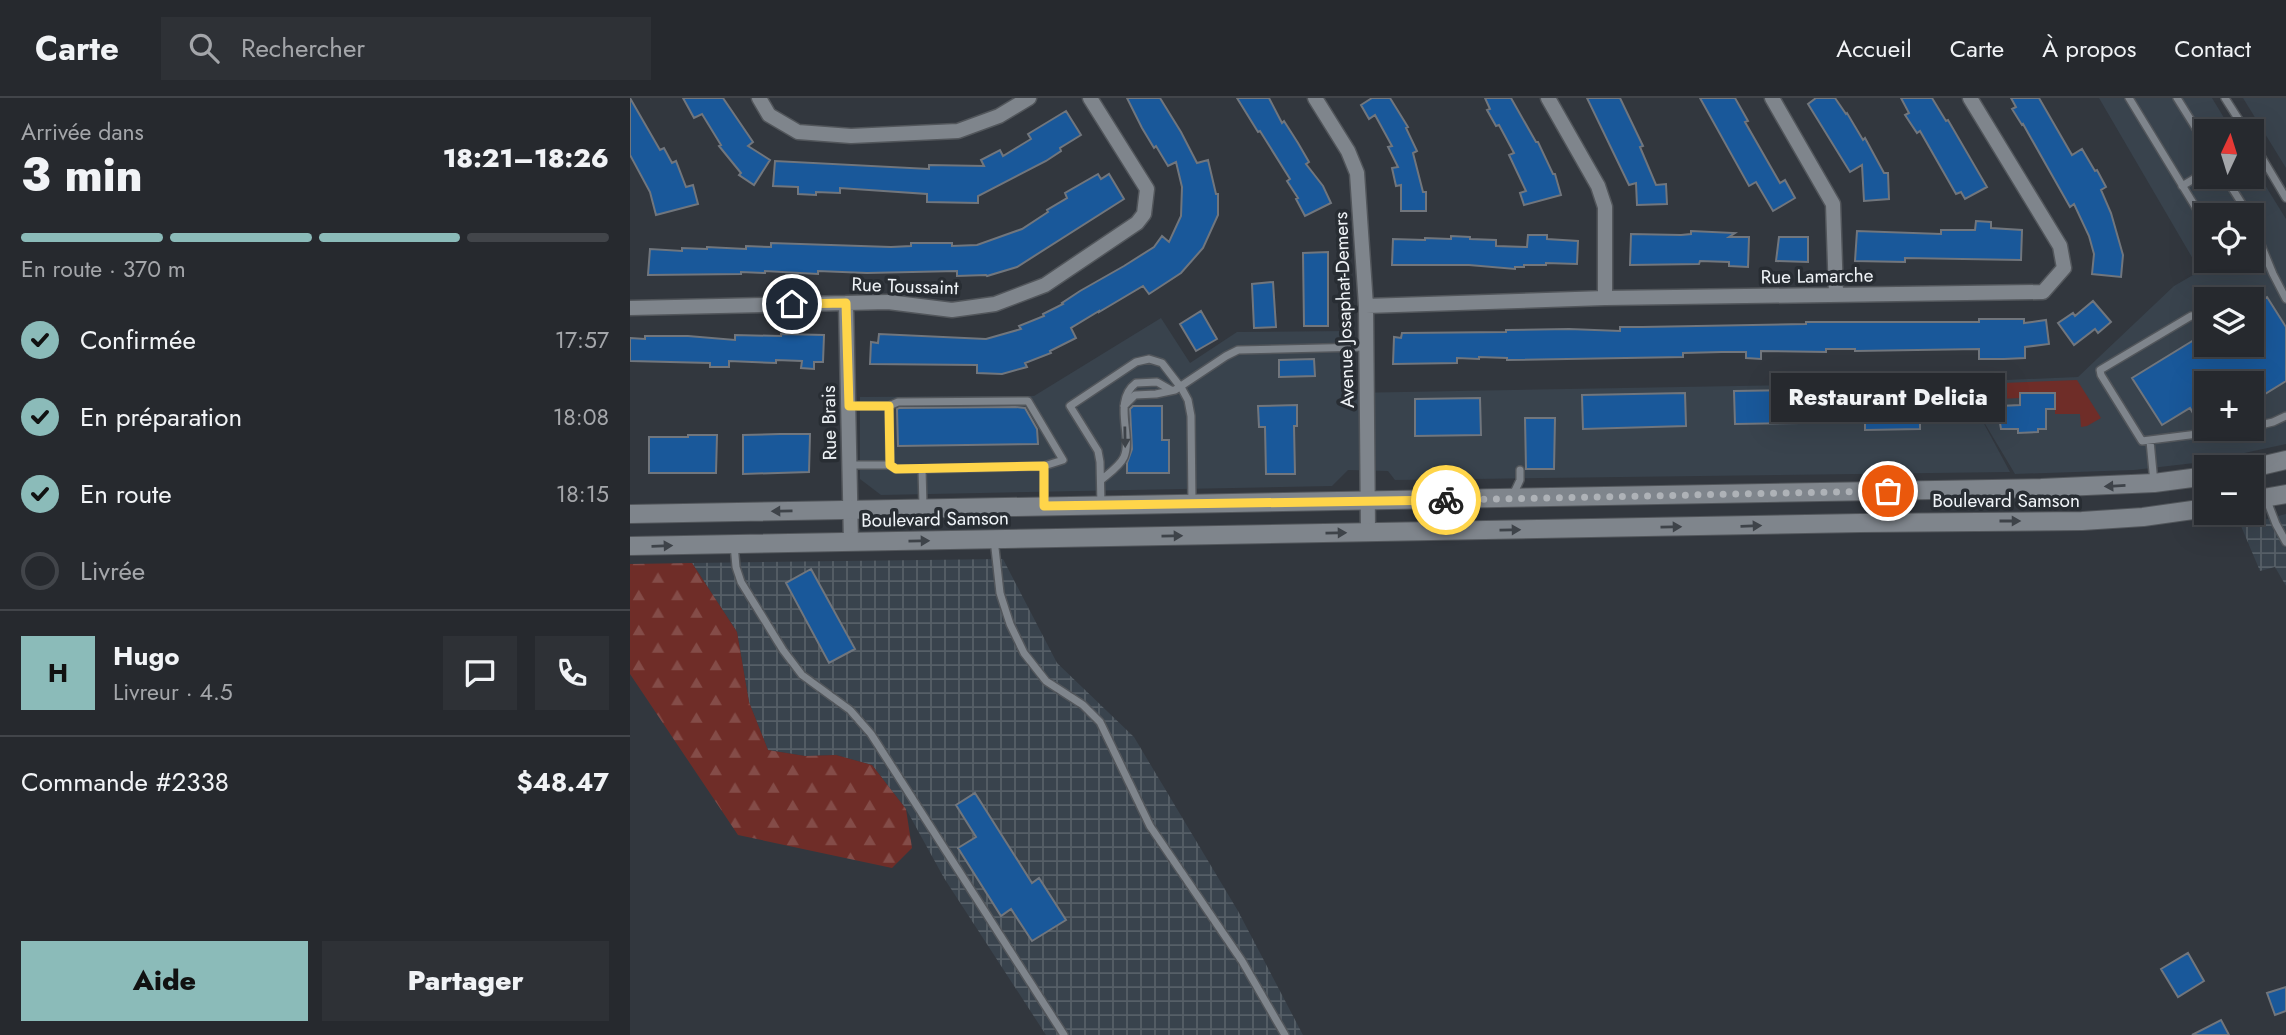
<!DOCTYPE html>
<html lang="fr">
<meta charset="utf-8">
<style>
:root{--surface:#26292e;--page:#2e3136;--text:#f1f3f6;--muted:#a4a6aa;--line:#42454a;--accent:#8bbbb9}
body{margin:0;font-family:Jost,sans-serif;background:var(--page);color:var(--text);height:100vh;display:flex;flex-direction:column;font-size:26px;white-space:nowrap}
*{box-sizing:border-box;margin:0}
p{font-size:23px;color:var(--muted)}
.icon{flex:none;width:38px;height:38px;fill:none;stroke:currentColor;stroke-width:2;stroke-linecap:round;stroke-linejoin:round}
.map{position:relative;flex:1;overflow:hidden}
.panel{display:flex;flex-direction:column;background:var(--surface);width:630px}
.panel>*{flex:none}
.needle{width:46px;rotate:4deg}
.tools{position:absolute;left:1564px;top:21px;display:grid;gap:14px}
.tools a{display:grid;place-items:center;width:70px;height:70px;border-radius:0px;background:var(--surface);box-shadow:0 7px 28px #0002,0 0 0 2px var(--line);font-size:35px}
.pin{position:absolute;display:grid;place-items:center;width:60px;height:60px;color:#fff;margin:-30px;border:4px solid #fff;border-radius:50%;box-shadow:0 2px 7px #0007}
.courier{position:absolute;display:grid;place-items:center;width:70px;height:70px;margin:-35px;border:5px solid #ffd54a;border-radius:50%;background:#fff;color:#222;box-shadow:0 2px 9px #0007}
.bubble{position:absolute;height:49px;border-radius:0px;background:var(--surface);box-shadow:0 7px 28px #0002,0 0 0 2px var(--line);font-size:23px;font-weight:800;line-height:49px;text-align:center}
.overview em{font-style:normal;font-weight:800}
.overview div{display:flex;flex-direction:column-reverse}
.overview{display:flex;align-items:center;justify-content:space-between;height:119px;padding:0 21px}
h1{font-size:46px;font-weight:800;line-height:52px}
.bar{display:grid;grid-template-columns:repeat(4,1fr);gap:10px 7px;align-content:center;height:84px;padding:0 21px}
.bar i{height:9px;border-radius:5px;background:var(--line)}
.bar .selected{background:var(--accent)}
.bar p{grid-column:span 4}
.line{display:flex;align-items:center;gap:18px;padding:0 21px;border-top:2px solid var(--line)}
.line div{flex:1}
.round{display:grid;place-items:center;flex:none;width:74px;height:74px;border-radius:0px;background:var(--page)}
ol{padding:0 21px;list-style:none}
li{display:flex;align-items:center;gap:21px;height:77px}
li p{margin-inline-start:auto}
li .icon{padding:7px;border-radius:50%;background:var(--accent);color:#111;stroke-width:4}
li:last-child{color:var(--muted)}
li i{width:38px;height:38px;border:4px solid var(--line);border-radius:50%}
.cta{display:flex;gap:14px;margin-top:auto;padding:14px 21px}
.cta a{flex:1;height:80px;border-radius:0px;background:var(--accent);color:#111;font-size:28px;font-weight:800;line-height:80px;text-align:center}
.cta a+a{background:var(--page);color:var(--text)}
header{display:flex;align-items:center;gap:42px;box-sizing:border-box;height:98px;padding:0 35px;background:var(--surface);border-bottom:2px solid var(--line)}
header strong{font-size:33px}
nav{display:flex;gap:38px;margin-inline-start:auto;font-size:24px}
.search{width:490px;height:63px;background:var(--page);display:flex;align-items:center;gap:18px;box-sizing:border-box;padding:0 24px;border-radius:0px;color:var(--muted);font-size:26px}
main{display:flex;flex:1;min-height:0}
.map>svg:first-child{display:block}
.built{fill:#39434d;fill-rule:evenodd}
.industrial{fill:url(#industrial-grid)}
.forest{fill:url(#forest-firs)}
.green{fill:#6f2d28}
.building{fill:#19589a;stroke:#71767d;stroke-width:2}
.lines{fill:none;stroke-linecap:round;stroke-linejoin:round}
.service-casing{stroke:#52565b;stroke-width:10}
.minor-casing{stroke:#52565b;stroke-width:17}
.tertiary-casing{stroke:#52565b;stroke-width:20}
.service{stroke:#7f858c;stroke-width:7}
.minor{stroke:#7f858c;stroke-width:14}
.tertiary{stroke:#7f858c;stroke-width:18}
.oneway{fill:#3e4349}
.done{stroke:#aeb2b7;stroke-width:7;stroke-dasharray:0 12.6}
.route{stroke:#ffd54a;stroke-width:9}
.labels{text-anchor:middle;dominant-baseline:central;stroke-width:7;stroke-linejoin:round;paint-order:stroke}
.street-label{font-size:19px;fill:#f0f4f8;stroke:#282d33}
</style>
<header>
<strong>Carte</strong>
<div class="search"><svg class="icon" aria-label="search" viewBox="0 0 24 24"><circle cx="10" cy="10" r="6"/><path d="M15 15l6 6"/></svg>Rechercher</div>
<nav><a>Accueil</a><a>Carte</a><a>À propos</a><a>Contact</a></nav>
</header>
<main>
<section class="panel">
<div class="overview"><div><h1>3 min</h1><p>Arrivée dans</p></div><em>18:21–18:26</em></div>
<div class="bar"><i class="selected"></i><i class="selected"></i><i class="selected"></i><i></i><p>En route · 370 m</p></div>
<ol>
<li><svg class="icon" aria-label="check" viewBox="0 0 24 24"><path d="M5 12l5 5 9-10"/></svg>Confirmée<p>17:57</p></li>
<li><svg class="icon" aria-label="check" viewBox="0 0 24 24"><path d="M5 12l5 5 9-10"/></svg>En préparation<p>18:08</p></li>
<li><svg class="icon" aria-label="check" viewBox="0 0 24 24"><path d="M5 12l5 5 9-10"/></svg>En route<p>18:15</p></li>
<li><i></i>Livrée</li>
</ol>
<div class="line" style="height:126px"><b class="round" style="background:var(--accent);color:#111">H</b><div><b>Hugo</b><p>Livreur · 4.5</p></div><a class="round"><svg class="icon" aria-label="chat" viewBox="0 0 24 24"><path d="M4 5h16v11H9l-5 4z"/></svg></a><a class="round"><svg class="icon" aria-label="phone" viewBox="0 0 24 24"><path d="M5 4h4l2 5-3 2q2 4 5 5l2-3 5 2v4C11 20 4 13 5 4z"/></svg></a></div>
<div class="line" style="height:91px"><div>Commande #2338</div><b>$48.47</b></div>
<div class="cta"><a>Aide</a><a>Partager</a></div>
</section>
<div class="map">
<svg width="1656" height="937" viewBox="0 0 1656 937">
<defs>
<pattern id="industrial-grid" width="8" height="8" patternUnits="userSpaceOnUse" patternTransform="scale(1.75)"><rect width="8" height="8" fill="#39434d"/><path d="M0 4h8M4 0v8" fill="none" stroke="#565f67"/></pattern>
<pattern id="forest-firs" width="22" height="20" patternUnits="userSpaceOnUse" patternTransform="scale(1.75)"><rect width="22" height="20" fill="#6f2d28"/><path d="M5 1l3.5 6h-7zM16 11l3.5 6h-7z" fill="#844c48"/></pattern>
</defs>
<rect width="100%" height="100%" fill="#32373e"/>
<path class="built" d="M1469 0H1582L1602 33H1577V79H1622V66L1656 121V346L1573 364 1504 372 1385 376 1345 309 1380 374 765 382 758 373 718 372 702 388 251 397 230 381V299L404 298 531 220 560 265 607 234 718 233 719 295 1330 284 1448 279 1544 188 1570 173ZM1577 117H1622V163H1577ZM1577 201H1622V247H1577ZM1577 285H1622V331H1577Z
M1613 0H1656V70Z"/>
<path class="industrial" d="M1656 416V488L1645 469 1630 473 1611 428Z
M373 461 427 565 504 639 608 813 673 937H416L314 780 276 711 242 667 206 657 175 658 138 652 119 604 107 534 62 465Z"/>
<path class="forest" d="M62 465 107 534 119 604 138 652 175 658 206 657 242 667 276 711 282 750 262 770 108 737 0 576V466Z"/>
<path class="green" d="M1447 282 1471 320 1457 328 1451 329 1450 316H1425V295H1390V300L1370 301V312H1363V323L1354 324 1336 294 1348 293V286Z"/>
<path class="building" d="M0 0 30 52 34 50 42 65 46 63 56 89 63 87 68 106 26 117 20 94 0 57Z
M53 0H93L123 44 118 48 140 62 124 87 109 77 111 75 89 48 91 47 72 16 64 20Z
M497 0H530L551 34 567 65 578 62 586 96H588V117L573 150 551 175 519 196 513 188 469 214V213L441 230 446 240 420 253 421 255 395 265 397 269 372 276 347 275V267L240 266 241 244 248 245 249 236 356 241 391 231 389 228 414 218 413 216 433 206 432 205 450 193 494 168 524 149 532 138 539 144 551 118 552 89 546 64 538 68 526 48 524 50 512 30Z
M607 0H639L652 25 654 23 668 45 679 64 676 66 693 88 701 105 675 118 666 101 668 100 657 83 660 81 630 33 628 34Z
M742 0H760L778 29 776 30 787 53 783 55 793 94H796V113H771V87L766 88 762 70 768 69 758 49 762 48 745 17 739 21 731 7Z
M855 0H881L906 44H908L923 76H925L931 97 894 107 890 95 896 93 879 57 884 55 869 27 866 28 857 12 860 11Z
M957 0H990L1013 48 1010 49 1026 87 1036 86 1037 106 1007 107 1006 85 999 87Z
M1070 0H1105L1118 23 1115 24 1150 85 1155 82 1165 100 1143 113 1126 84 1119 88Z
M1186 0H1205L1216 16 1217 15 1233 42 1235 40 1254 75H1258L1259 101 1234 103 1232 67 1220 74 1178 6Z
M1271 0H1302L1316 23 1318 22 1357 89 1335 101 1331 94 1326 96 1290 33 1287 35 1275 17 1279 15Z
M1381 0H1409L1442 57 1452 51 1465 73 1467 72 1476 89 1471 92 1481 115 1493 157 1491 179 1462 176 1464 156 1459 138 1444 106 1440 109 1393 26 1392 27 1382 11 1386 9Z
M436 13 451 37 430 50 431 53 416 63 348 98V105L297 104V96L210 90V95L186 94V97L168 96V89L143 88 145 63 299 71V67L354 68 351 62 370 52 373 58 401 41 398 36Z
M468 76 471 81 479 76 494 101 387 169 357 178 356 177 327 178V173L237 175 188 173V176L135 173V175L111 174V176L18 177 20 151 52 153V150L77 151V149L116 151V148L141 149V145L261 149 281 148V145H322V148L347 147 392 131 418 114 417 112 437 100 435 95Z
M1346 123 1361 124V130L1392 132 1391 162 1275 160V164L1225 163 1227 133 1311 136V132H1345Z
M1061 133 1105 135 1099 139H1119L1118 169 1099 168V164L1070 163 1069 166 1000 167 1001 136 1051 137 1061 136Z
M898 137H917V141L948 143 947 166 916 165V167H894V169H885V171L839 167H762L763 141 795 142V140L821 141V138L840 139V141L866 142V148L897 149Z
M1149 139H1178V164L1146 163Z
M698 154V228H674L673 155Z
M643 184 646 229 624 230 622 186Z
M1637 199 1656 229V283L1622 304V285H1577V316L1567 322 1560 310 1532 327 1502 280 1577 234V247H1622V208Z
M1463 203 1481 224 1468 235 1465 231 1444 247 1428 225 1443 215 1445 218Z
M571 213 587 241 566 253 550 226Z
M1349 221H1394V225L1416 222 1419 246 1395 249V260L1374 261H1349V251L1225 253V251H1196V254L1131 253V261L1116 260V254H1092L1053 255V259L877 262V260L849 259V261L827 260V265L763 266 764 239 771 240 772 235 876 234V232L939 231 990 233V229H1012L1176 226V224H1349Z
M151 236 194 237 193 264H184V271L171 270 172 263 146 262V265L99 263V269H80V265L0 263V240L15 241V238H58L105 242V237L151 238Z
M684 261 685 278 649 279V262Z
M1290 291V331L1235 332V292Z
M1170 292V325L1105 326 1104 293Z
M1055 295 1056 328 953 331 952 297Z
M1390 295H1425V311H1416V331H1408V334L1388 335V331H1371L1370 325H1363V312H1370V308L1390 307Z
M850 300 851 337 785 338V301Z
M667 307V328H664L665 376H636L635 329H629L628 308Z
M503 308H532V342H539V375H497V365L502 351 500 311Z
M385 309 395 310 407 331 408 346 268 348 267 311 269 310Z
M895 320H925L924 371H896Z
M150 336H180L179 374 113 376V337Z
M58 337H87L86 375H19V339H58Z
M181 471 225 551 199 565 156 485Z
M345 695 402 785 409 780 436 822 402 843 381 811 371 818 328 750 346 739 326 707Z
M1558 855 1574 883 1548 899 1531 871Z
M1656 889V913L1645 917 1637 895Z
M1591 922 1599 937H1562Z"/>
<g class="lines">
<defs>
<path id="service" d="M1499 0 1577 128
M1547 0 1577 48
M1595 0 1616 33
M1622 43 1656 100
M1595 79 1619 117
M1552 88 1577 73
M1622 125 1643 176 1656 201
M1561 218 1470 272 1471 277 1512 343 1607 331
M219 308H259L260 367
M259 308 268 304 398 303 433 362 414 368
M494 308 505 297 526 296 545 292 596 258 608 252 736 249
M1622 329 1643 324 1656 318
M1520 343 1524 385
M219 367H260L266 371H292
M471 382C478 376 490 368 494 359 503 338 482 303 506 285L527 284 541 292
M883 397 890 382V372
M1636 400 1646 426 1656 444
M471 407 470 364 468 353 440 308 506 264 519 261 532 265 552 291 558 302 561 318 562 406
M293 408 292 371 414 368V408
M364 441 370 495 380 526 394 555 416 583 453 607 470 624 520 728 612 863 655 937
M104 446 106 469 111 484 153 552 172 577 220 612 241 636 434 937"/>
<path id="minor" d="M129 0 139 17 168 34 221 38 328 33 369 18 399 0
M685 0 718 53 727 75 736 208 738 434
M918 0 968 88 975 109V200
M1142 0 1203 106 1206 197
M216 205 221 444
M736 208 975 200 1413 194 1434 170 1430 148 1340 0
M0 210 258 204 322 212 365 206 415 187 507 125 514 116 517 91 460 0"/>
<path id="tertiary" d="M1622 370 1656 362
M1622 402 1656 396
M0 416 1411 390 1524 385 1577 378
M0 448 1231 425 1452 423 1513 419 1577 410"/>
</defs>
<use href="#service" class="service-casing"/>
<use href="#minor" class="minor-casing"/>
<use href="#tertiary" class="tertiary-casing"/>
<use href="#service" class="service"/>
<use href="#minor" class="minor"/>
<use href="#tertiary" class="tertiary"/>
</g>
<defs><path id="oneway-solid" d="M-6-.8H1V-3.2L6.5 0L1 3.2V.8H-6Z" transform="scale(1.75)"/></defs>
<g class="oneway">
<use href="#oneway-solid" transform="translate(495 339) rotate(89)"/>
<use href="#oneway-solid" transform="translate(1485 388) rotate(177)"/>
<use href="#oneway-solid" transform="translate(152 413) rotate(179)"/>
<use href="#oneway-solid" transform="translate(1380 423)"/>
<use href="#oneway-solid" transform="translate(1121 428) rotate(-2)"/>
<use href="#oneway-solid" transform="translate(1041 429) rotate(-1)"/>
<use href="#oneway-solid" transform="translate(880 432) rotate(-1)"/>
<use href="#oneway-solid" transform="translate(706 435) rotate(-1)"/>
<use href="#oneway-solid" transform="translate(542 438) rotate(-1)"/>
<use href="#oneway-solid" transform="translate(289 443) rotate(-1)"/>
<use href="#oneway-solid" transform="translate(32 448) rotate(-2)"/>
</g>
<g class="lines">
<path class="done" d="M816 402 1258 393"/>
<path class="route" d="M162 206 216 205 219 308H259L260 367 266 371 414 368V408L816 402"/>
</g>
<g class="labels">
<g class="street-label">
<text transform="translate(1187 178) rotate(-1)">Rue Lamarche</text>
<text transform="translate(275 188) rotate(2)">Rue Toussaint</text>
<text transform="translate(714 212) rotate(-92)">Avenue Josaphat-Demers</text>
<text transform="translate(199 325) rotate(-91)">Rue Brais</text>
<text x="1376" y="402">Boulevard Samson</text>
<text transform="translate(305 421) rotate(-1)">Boulevard Samson</text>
</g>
</g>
</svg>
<div class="tools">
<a><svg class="needle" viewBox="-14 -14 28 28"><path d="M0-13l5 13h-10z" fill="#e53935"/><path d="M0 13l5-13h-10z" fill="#a4a6aa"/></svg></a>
<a><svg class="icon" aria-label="locate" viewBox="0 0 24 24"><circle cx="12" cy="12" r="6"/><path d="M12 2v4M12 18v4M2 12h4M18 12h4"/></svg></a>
<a><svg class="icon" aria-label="layers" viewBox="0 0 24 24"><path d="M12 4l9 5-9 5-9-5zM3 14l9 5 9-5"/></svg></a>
<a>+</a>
<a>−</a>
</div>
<div class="pin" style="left:1258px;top:393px;background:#ea580c"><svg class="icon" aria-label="bag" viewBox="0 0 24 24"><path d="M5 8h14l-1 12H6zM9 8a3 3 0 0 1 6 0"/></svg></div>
<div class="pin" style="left:162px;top:206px;background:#1f2937"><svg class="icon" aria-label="home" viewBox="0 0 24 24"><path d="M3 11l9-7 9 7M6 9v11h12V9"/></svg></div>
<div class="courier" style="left:816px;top:402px"><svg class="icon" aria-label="bike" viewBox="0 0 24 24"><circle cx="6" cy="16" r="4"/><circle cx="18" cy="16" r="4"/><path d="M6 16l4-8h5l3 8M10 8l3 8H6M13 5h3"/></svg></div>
<div class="bubble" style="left:1141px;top:275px;width:234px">Restaurant Delicia</div>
</div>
</main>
